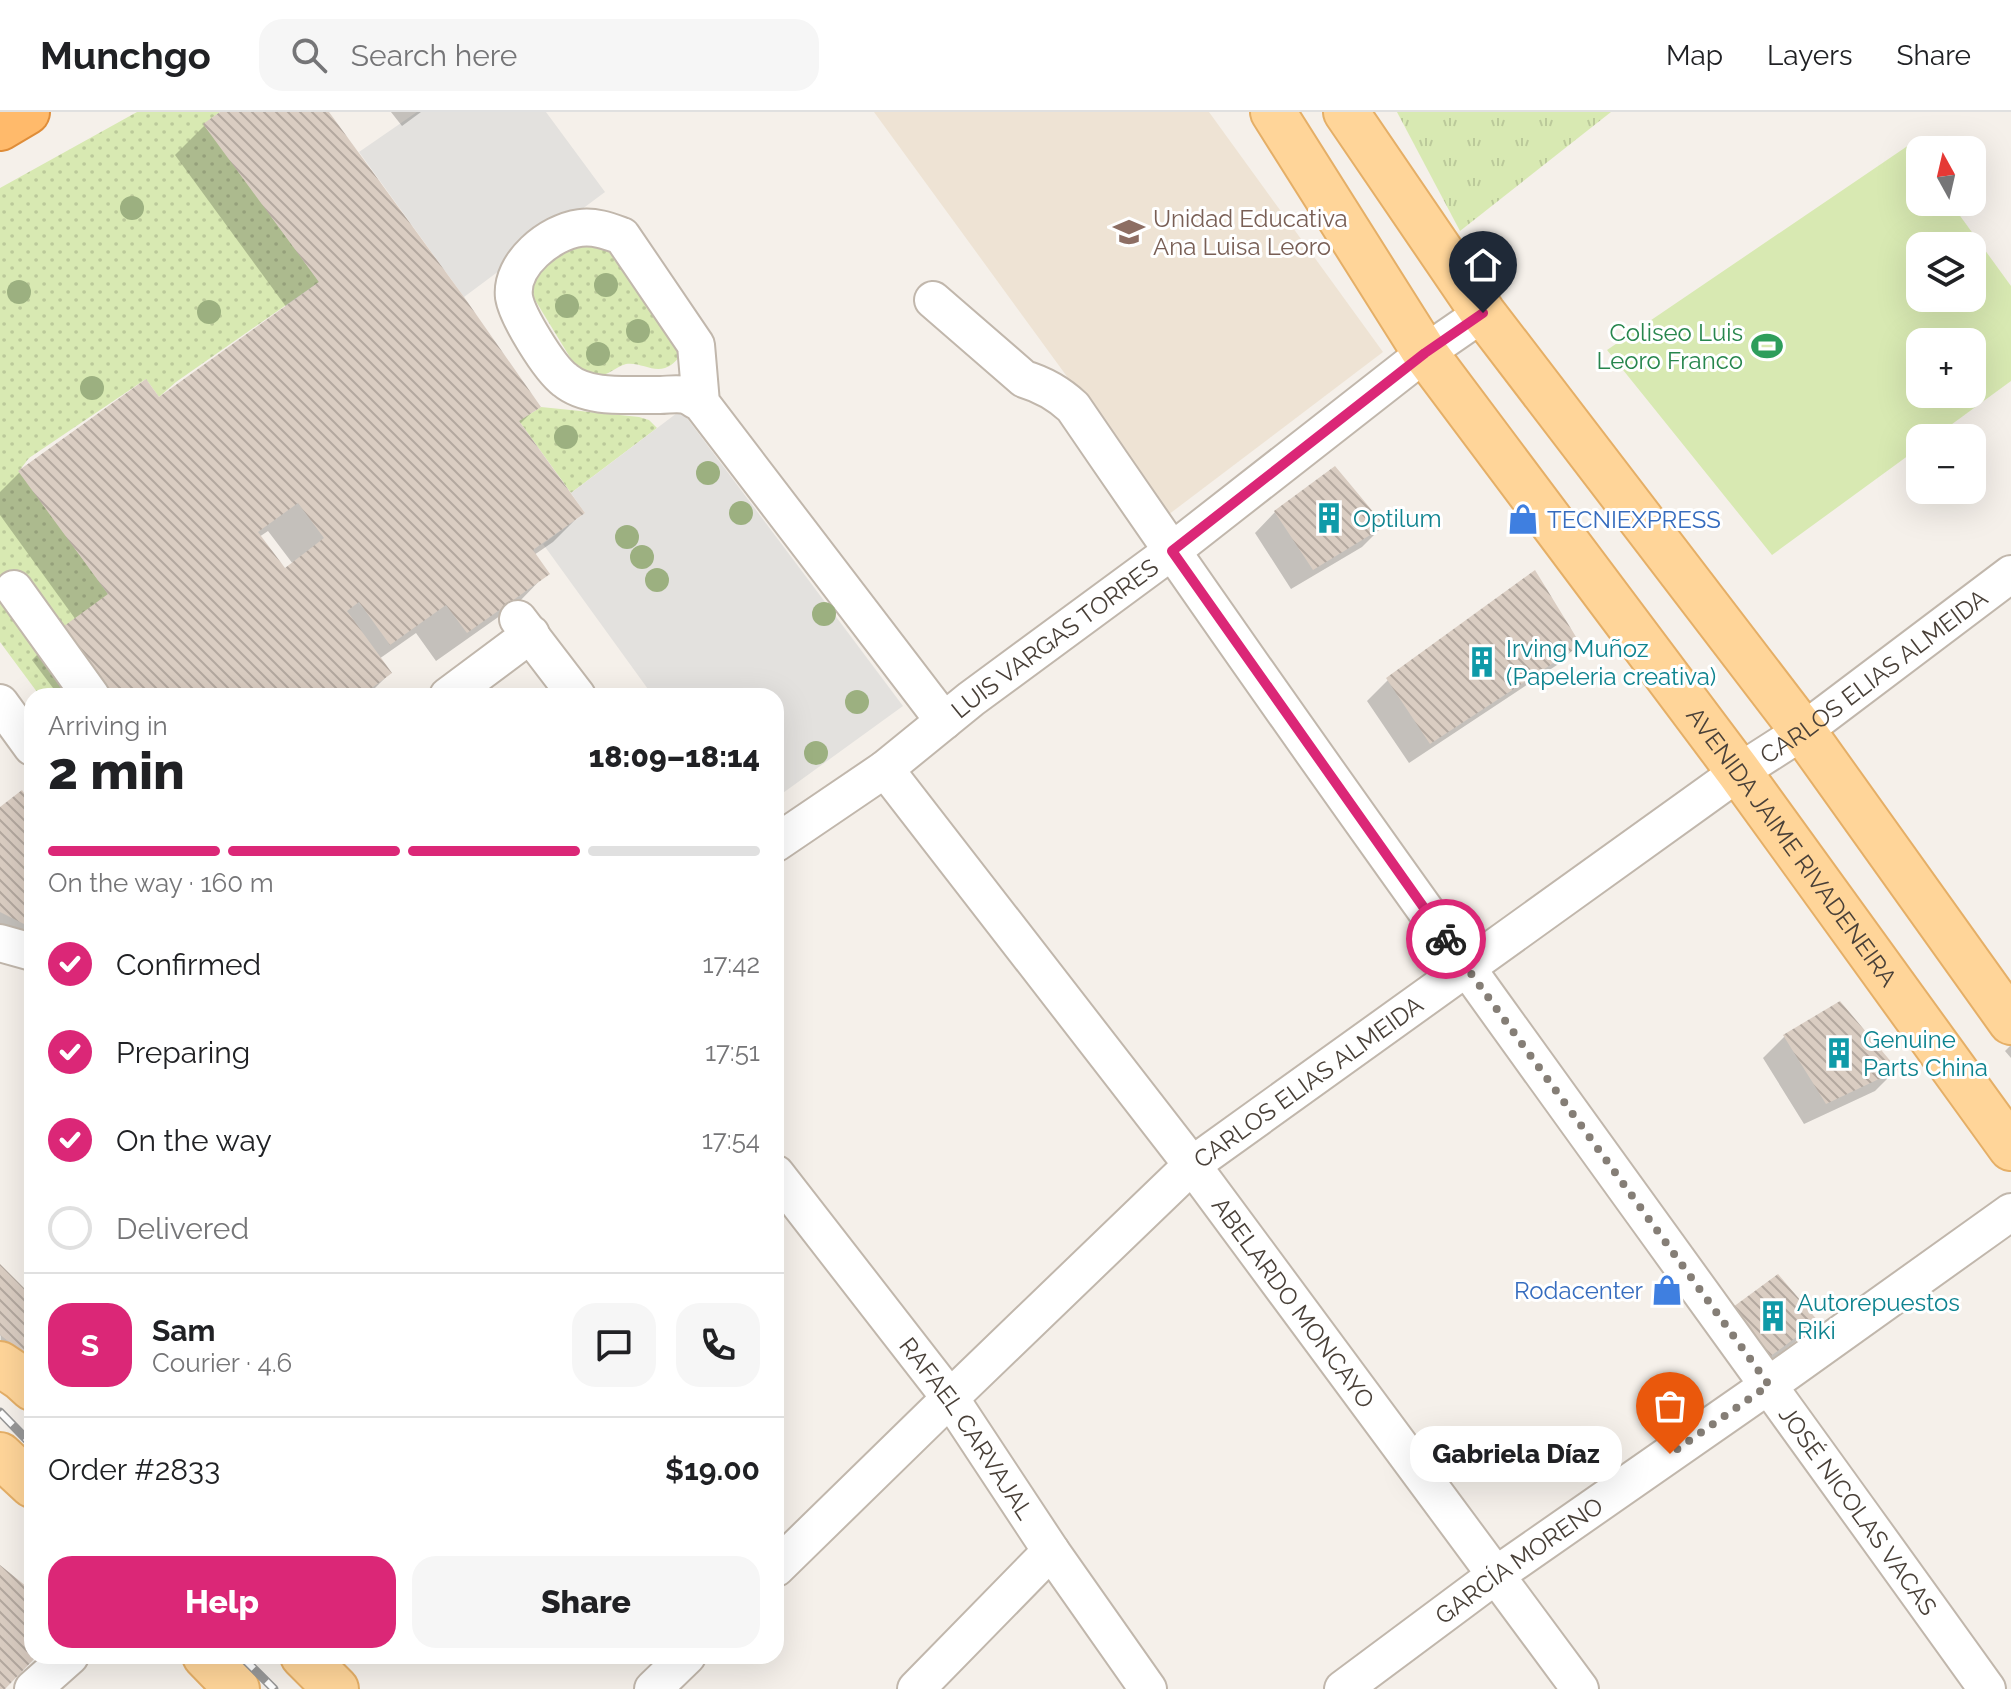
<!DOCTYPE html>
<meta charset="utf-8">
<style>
:root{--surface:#fff;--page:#f6f6f6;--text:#202124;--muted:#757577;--line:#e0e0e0;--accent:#db2777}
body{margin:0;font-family:Raleway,sans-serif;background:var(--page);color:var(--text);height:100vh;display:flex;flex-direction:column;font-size:30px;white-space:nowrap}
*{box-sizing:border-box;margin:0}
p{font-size:26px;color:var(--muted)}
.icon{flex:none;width:44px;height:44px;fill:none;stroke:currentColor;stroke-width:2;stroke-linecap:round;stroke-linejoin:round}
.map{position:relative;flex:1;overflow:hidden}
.details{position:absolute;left:24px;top:576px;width:760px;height:976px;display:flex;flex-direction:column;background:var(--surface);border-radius:24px;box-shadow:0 8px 32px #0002}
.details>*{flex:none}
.needle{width:52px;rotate:352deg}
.buttons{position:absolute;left:1906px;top:24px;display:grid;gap:16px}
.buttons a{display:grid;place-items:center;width:80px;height:80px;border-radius:16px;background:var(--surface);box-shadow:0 8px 32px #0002;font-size:40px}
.pin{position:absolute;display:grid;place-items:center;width:68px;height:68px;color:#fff;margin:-82px -34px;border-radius:50% 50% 50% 0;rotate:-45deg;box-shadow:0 0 8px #0007}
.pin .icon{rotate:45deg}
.courier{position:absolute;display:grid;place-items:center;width:80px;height:80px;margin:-40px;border:6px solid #db2777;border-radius:50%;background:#fff;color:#222;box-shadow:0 2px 10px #0007}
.bubble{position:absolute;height:56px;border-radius:24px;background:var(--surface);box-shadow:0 8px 32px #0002;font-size:26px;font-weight:800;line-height:56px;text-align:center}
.summary em{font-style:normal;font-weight:800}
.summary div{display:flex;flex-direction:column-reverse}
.summary{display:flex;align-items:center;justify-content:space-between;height:136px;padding:0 24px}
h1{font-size:52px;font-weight:800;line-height:60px}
.bar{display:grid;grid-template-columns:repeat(4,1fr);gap:12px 8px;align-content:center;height:96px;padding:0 24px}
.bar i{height:10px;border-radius:6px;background:var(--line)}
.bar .active{background:var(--accent)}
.bar p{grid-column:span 4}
.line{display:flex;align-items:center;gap:20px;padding:0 24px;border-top:2px solid var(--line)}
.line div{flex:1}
.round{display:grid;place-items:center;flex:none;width:84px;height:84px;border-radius:24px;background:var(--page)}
ol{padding:0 24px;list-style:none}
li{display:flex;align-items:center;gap:24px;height:88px}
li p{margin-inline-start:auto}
li .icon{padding:8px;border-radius:50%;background:var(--accent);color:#fff;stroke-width:4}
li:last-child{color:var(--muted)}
li i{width:44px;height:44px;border:4px solid var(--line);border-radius:50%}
.action{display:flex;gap:16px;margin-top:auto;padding:16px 24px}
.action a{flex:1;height:92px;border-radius:24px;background:var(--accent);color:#fff;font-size:32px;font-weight:800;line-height:92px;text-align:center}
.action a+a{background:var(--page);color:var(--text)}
header{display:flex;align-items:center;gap:48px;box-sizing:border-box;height:112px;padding:0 40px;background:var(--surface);border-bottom:2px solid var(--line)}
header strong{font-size:38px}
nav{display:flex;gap:44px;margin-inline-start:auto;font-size:28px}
.search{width:560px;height:72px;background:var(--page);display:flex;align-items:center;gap:20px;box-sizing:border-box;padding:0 28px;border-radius:24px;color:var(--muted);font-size:30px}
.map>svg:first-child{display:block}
.education{fill:#eee3d4}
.grass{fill:url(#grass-dots)}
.park{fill:url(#park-tufts)}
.pitch{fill:#d8e9b2;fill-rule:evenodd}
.parking{fill:#e3e1de}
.shadow{fill:#0003;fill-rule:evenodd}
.building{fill:url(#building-back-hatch);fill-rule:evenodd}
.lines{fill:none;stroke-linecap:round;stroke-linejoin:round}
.minor-casing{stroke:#c1b7ac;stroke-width:40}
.major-casing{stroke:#e5af67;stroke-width:48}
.highway-casing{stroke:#df8d39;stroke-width:48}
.minor{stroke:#fff;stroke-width:36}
.major{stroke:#ffd599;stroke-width:44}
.highway{stroke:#ffba6b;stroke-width:44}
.rail-casing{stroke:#989898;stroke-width:9}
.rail{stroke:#fff;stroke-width:6;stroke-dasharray:18;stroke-linecap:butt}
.tree{fill:#9cb080}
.done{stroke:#857e76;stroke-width:8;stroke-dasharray:0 14.4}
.route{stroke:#db2777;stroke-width:10}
.labels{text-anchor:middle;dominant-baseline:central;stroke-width:6;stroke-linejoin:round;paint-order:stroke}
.education-label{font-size:24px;fill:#785e54;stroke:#fff;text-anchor:start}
.leisure-label{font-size:24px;fill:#27864d;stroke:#fff;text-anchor:end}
.culture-label{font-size:24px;fill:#0d838f;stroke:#fff;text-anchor:start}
.shop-label{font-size:24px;fill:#366cbe;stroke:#fff;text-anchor:start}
.street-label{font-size:24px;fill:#494038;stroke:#fff}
</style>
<header>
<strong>Munchgo</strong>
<div class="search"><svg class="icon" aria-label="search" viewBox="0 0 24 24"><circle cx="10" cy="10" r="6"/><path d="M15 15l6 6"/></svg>Search here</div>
<nav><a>Map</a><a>Layers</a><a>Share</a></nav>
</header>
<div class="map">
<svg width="2011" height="1577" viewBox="0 0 2011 1577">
<defs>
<pattern id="grass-dots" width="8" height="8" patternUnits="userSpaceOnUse" patternTransform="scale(2)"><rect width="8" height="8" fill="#d8e9b2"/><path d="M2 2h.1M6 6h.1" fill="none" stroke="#bbc99a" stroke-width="1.8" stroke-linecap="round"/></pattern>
<pattern id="park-tufts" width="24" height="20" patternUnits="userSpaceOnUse" patternTransform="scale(2)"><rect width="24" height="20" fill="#d8e9b2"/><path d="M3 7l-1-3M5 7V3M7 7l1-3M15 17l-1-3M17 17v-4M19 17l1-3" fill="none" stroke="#bbc99a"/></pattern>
<pattern id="building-back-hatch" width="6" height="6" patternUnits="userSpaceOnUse" patternTransform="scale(2)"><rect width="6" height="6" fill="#dacdc2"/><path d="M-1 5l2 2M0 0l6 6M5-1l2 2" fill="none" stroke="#b3a89f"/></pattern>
</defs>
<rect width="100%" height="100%" fill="#f5f0ea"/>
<path class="education" d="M874 0H1209L1383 240 1168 403Z"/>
<path class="grass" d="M137 0H220L204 12 319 170 176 270 159 285 146 267 29 346 19 359 108 482 71 584H40L0 530V76Z
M584 131 608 137 617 148 680 236V244C676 249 671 254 665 256 652 260 640 250 626 252 614 255 605 268 590 263 582 261 575 253 571 247L532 183C527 158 564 139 584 131Z
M541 295 639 305 649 308 657 316 571 381 519 309Z"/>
<path class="park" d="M1397 0H1611L1460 119Z"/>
<path class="pitch" d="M1909 33 1920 49V90H1950L2011 174V269L1933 326H1920V335L1772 443 1607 238ZM1920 134H1972V186H1920ZM1920 230H1972V282H1920Z"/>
<path class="parking" d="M417 0H546L605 80 464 185 359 40Z
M681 298 903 594 776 686V584H653L543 432 585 401 571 381Z"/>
<path class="shadow" d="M224 0H326L538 294 519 313 583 400 553 430 534 443 547 461 518 491 436 549 416 521 379 547 390 561 367 584H59L32 548 62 518 76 508 0 403V380L20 360 159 288 287 196 175 43 205 13ZM268 419 293 452 285 458 259 425Z
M391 0H421L402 14Z
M1275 400 1383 414 1362 435 1291 477 1255 421Z
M1578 533 1557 553 1409 651 1367 589 1388 568Z
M32 696V817L10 836 0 831V697Z
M1840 892 1896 958 1875 979 1804 1012 1763 946 1784 925Z
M2011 933V946L2005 939Z
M0 1155 32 1187V1238L1 1260Z
M1816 1209 1795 1230 1743 1268 1709 1221Z"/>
<path class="building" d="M220 0H329L464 185 541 295 519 309 585 401 533 438 550 462 467 521 446 493 390 533 359 490 347 499 392 561 361 584H109L60 517 108 482 18 359 146 267 159 285 319 170 203 12ZM298 391 324 426 285 456 258 420Z
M1335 354 1385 414 1313 458 1274 399Z
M1535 458 1581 533 1430 632 1386 566Z
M22 678 32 693V816L0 800V695Z
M1840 889 1898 958 1826 992 1783 923Z
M0 1152 32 1184V1234L23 1240 0 1223Z
M1778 1162 1818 1209 1764 1249 1729 1198Z
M0 1453 32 1479V1544H37L5 1577H0Z"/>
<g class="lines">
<defs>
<g id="minor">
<path id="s1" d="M933 188 1024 267C1044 273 1058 281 1073 295 1369 729 1681 1150 1987 1577"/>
<path d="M701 291 696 233 622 124C608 119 595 114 580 116 550 120 510 152 514 185 517 204 549 256 565 268 589 288 631 282 660 283 668 283 677 281 685 283 690 284 696 289 701 291L944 609"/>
<path d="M14 477 91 584"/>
<path d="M518 507 577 584"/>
<path d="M448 584 531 522"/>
<path d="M0 591 32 635"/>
<path id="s2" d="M885 657 1192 1053 1580 1577"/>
<path id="s3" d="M776 731 885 657 971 587 1172 439 1425 241 1483 201"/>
<path d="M0 831 32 840"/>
<path id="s4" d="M776 1062 950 1286 1051 1439 1148 1577"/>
<path id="s5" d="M776 1456 950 1286 1192 1053 1739 660 1803 619 2011 462"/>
<path d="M33 1577 70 1544"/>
<path d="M653 1577 687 1544"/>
<path d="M916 1577 1051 1439"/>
<path id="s6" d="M1343 1577 1496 1463 1769 1273 2011 1100"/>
</g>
<g id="major">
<path id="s7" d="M1273 0 1425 241 1739 660 2011 1036"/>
<path d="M1346 0 1483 201 1803 619 2011 910"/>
<path d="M0 1252 21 1266 32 1276"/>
<path d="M0 1343 32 1373"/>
<path d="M205 1544 237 1577"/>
<path d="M303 1544 336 1577"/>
</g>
<path id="highway" d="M0 16 27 0"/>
</defs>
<use href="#minor" class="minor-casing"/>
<use href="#major" class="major-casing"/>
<use href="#highway" class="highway-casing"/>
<use href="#minor" class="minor"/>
<use href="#major" class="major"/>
<use href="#highway" class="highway"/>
<defs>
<path id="rail" d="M0 1300 32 1333
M241 1544 274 1577"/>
</defs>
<use href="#rail" class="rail-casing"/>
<use href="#rail" class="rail"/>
</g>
<g class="tree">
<circle cx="132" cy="96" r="12"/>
<circle cx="606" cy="173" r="12"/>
<circle cx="19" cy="180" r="12"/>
<circle cx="567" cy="194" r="12"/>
<circle cx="209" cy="200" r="12"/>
<circle cx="638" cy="219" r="12"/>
<circle cx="598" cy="242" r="12"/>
<circle cx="92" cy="276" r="12"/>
<circle cx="566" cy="325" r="12"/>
<circle cx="708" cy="361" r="12"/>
<circle cx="741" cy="401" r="12"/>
<circle cx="627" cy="425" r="12"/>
<circle cx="642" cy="445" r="12"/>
<circle cx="657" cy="468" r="12"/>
<circle cx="824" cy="502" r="12"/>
<circle cx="857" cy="590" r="12"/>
<circle cx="816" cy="641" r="12"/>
</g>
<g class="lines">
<path class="done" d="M1446 827 1769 1273 1670 1342"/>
<path class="route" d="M1446 827 1172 439 1425 241 1483 201"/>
</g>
<defs>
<symbol id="university-bare" viewBox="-9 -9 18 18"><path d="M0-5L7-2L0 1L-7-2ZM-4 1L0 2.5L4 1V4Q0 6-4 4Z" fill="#8d6e63" stroke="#fff" stroke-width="2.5" paint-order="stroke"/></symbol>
<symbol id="stadium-bare" viewBox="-9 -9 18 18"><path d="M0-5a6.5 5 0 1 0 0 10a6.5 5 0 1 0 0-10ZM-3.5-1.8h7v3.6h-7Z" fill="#2e9e5b" stroke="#fff" stroke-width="2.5" paint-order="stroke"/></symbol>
<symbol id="building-bare" viewBox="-9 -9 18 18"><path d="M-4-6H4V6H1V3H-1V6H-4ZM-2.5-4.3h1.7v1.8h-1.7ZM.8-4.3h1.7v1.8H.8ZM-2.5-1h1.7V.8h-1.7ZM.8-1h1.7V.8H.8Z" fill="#0f9aa8" stroke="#fff" stroke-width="2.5" paint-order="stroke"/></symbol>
<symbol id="shop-bare" viewBox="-9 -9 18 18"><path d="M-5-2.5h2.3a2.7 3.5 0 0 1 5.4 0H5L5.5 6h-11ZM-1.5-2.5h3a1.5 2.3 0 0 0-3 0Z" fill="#3f7fe0" stroke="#fff" stroke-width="2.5" paint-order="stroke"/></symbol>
</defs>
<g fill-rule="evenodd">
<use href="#university-bare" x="1107" y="98" width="44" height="44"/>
<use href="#stadium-bare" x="1745" y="212" width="44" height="44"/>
<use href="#building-bare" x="1307" y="384" width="44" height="44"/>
<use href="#shop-bare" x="1501" y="385" width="44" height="44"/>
<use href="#building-bare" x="1460" y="528" width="44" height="44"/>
<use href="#building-bare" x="1817" y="919" width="44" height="44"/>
<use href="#shop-bare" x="1645" y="1156" width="44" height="44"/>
<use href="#building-bare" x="1751" y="1182" width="44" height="44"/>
</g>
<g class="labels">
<g class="education-label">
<text x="1153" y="106">Unidad Educativa<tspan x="1153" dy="28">Ana Luisa Leoro</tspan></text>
</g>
<g class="leisure-label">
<text x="1743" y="220">Coliseo Luis<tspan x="1743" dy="28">Leoro Franco</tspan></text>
</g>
<g class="culture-label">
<text x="1353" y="406">Optilum</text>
<text x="1506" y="536">Irving Muñoz<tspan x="1506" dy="28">(Papeleria creativa)</tspan></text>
<text x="1863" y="927">Genuine<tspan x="1863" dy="28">Parts China</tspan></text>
<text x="1797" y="1190">Autorepuestos<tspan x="1797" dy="28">Riki</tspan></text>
</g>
<g class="shop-label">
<text x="1547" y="407">TECNIEXPRESS</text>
<text x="1643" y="1178" text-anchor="end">Rodacenter</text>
</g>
<g class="street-label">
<text stroke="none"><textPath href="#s3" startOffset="346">LUIS VARGAS TORRES</textPath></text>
<text stroke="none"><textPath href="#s5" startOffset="1418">CARLOS ELIAS ALMEIDA</textPath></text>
<text stroke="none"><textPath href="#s7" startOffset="900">AVENIDA JAIME RIVADENEIRA</textPath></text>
<text stroke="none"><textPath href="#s5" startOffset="722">CARLOS ELIAS ALMEIDA</textPath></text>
<text stroke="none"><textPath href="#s2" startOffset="672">ABELARDO MONCAYO</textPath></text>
<text stroke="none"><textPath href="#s4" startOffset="318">RAFAEL CARVAJAL</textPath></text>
<text stroke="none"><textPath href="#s1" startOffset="1532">JOSÉ NICOLAS VACAS</textPath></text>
<text stroke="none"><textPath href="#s6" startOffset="218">GARCÍA MORENO</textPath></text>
</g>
</g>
</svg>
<div class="buttons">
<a><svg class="needle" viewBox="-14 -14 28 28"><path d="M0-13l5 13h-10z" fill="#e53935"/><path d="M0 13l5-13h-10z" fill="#757577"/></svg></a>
<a><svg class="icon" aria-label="layers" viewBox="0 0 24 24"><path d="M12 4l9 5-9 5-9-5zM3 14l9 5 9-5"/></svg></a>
<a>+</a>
<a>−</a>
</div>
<div class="pin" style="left:1670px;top:1342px;background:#ea580c"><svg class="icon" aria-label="bag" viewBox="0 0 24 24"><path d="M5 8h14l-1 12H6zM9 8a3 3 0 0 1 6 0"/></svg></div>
<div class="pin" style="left:1483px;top:201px;background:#1f2937"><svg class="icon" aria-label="home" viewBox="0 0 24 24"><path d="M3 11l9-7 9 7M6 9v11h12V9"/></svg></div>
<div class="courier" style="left:1446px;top:827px"><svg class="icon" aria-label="bike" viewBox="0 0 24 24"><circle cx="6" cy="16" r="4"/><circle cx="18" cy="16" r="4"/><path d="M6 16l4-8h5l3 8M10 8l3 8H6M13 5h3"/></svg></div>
<div class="bubble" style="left:1410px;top:1314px;width:212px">Gabriela Díaz</div>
<section class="details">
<div class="summary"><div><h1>2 min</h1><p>Arriving in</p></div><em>18:09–18:14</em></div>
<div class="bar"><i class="active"></i><i class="active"></i><i class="active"></i><i></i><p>On the way · 160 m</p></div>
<ol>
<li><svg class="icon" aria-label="check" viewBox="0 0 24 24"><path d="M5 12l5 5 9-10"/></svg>Confirmed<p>17:42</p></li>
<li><svg class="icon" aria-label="check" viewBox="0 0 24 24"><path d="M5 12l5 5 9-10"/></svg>Preparing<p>17:51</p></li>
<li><svg class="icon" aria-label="check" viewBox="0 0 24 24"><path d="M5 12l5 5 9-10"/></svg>On the way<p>17:54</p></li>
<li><i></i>Delivered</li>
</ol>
<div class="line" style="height:144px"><b class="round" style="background:var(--accent);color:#fff">S</b><div><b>Sam</b><p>Courier · 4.6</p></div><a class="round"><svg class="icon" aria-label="chat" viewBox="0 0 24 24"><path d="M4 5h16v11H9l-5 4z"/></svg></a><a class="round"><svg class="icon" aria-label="phone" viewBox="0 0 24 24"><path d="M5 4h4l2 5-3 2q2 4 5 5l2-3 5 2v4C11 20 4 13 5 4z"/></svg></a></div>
<div class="line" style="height:104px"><div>Order #2833</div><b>$19.00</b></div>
<div class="action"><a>Help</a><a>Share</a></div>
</section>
</div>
